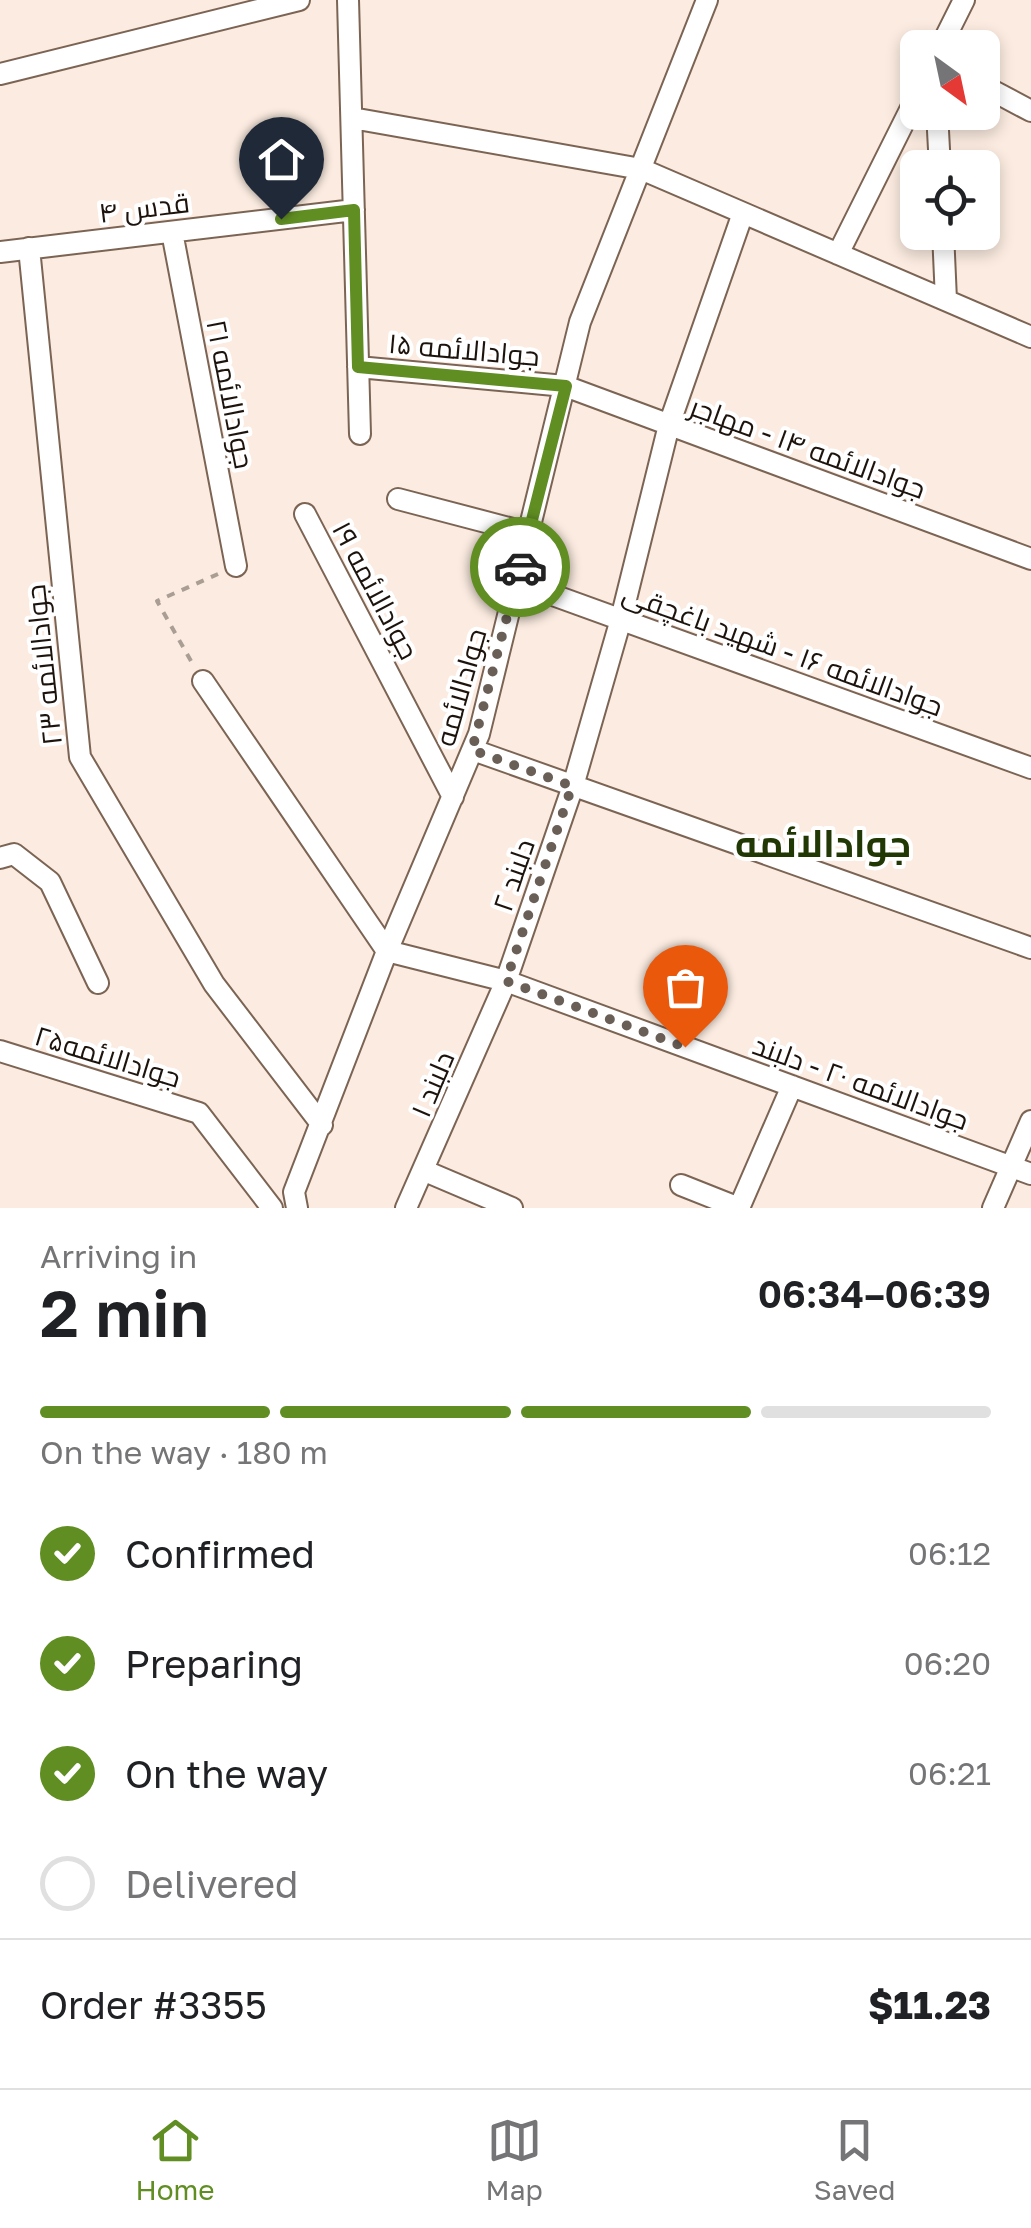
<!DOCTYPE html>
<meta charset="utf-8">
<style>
:root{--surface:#fff;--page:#f2f2f2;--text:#202124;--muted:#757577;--line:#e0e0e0;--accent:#608e22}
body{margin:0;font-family:"Golos Text",Cairo,sans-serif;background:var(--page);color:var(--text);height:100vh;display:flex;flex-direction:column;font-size:38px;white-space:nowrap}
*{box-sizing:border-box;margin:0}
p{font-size:32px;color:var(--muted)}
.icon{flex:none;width:55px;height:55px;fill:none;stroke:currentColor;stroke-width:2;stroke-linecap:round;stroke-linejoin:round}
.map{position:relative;height:1208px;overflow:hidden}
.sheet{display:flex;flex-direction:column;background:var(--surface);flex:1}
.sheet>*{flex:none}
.needle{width:65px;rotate:147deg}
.buttons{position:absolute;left:900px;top:30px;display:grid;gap:20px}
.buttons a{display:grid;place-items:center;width:100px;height:100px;border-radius:15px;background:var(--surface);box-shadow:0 5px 15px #0003;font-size:50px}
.pin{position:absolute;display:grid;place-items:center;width:85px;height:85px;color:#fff;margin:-102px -42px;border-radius:50% 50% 50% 0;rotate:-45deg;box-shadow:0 0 10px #0007}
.pin .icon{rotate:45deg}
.courier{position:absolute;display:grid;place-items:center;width:100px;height:100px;margin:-50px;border:8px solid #608e22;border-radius:50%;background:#fff;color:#222;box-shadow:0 2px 12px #0007}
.summary em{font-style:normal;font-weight:600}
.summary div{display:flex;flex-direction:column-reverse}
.summary{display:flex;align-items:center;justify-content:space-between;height:170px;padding:0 40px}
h1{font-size:65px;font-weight:600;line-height:75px}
.bar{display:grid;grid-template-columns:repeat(4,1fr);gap:15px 10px;align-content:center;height:120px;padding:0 40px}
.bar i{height:12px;border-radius:8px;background:var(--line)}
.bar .selected{background:var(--accent)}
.bar p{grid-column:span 4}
.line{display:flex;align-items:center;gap:25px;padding:0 40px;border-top:2px solid var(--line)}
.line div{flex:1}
ol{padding:0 40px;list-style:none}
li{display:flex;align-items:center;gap:30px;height:110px}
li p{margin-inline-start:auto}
li .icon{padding:10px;border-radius:50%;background:var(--accent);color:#fff;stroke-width:4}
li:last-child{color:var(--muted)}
li i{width:55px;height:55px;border:5px solid var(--line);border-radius:50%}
.tab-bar{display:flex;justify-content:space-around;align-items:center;height:140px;border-top:2px solid var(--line);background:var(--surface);font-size:28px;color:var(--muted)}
.tab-bar a{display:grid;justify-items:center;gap:5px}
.tab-bar .selected{color:var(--accent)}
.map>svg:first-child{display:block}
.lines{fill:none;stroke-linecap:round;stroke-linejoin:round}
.minor-casing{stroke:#7c6454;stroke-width:24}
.path{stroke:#aa9d93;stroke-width:4;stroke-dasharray:8 8;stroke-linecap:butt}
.minor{stroke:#fff;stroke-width:20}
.done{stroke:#6a5f57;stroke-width:10;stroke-dasharray:0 18}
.route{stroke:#608e22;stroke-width:12}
.labels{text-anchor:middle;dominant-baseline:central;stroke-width:8;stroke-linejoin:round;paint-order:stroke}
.street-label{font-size:28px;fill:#1c130d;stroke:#fff}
.district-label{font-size:38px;font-weight:bold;fill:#223804;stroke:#fff}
</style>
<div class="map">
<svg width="1031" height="1208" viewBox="0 0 1031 1208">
<rect width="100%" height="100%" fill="#fbebe0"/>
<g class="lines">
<defs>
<path id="minor" d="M348 0 360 434
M940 48 964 0
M0 74 299 0
M982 85 1031 111
M937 112 940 168
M352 118 641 169 1031 337
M172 232 236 566
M943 232 946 300
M29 248 80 757 214 984 322 1125
M0 252 354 210
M838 254 918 94
M358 367 565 386 1031 559
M398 499 528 533
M305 514 453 797
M517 582 1031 768
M203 681 387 951
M473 750 1031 948
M0 858 14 854 50 882 98 983
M387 951 506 981 1031 1174
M0 1051 199 1113 272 1208
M425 1171 512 1208
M681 1185 739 1208
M297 1208 294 1192 387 951 479 734 580 322 707 0
M406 1208 506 981 573 786 621 619 669 425 743 213
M739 1208 792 1086
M993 1208 1031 1121"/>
</defs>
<use href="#minor" class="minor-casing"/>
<path class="path" d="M191 661 157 601 218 574"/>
<use href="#minor" class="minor"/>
</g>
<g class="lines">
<path class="done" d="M520 567 472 750 572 786 506 981 685 1047"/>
<path class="route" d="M281 219 354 210 358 367 566 386 520 567"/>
</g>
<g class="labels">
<g class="street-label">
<text transform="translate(144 207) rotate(-7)">قدس ۴</text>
<text transform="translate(464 349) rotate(5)">جوادالائمه ۱۵</text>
<text transform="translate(231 394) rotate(79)">جوادالائمه ۲۱</text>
<text transform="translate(808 447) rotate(20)">جوادالائمه ۱۴ - مهاجر</text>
<text transform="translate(376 590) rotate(62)">جوادالائمه ۱۹</text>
<text transform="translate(783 649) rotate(20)">جوادالائمه ۱۶ - شهید باغچقی</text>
<text transform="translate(43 665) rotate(-96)">جوادالائمه ۲۳</text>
<text transform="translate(460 687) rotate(-74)">جوادالائمه</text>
<text transform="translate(513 875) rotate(-71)">دلبند ۲</text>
<text transform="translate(108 1056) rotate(17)">جوادالائمه۲۵</text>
<text transform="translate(861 1082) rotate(20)">جوادالائمه ۲۰ - دلبند</text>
<text transform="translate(432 1084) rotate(-67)">دلبند ۱</text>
</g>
<g class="district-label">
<text x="823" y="842">جوادالائمه</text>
</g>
</g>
</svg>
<div class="buttons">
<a><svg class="needle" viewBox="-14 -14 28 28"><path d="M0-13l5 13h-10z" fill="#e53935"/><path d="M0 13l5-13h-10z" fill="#757577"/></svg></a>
<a><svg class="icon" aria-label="locate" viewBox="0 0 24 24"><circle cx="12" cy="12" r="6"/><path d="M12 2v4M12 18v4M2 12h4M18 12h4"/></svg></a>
</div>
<div class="pin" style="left:685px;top:1047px;background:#ea580c"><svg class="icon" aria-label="bag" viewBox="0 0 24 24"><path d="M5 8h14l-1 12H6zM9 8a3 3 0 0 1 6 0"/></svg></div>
<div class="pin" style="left:281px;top:219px;background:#1f2937"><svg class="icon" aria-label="home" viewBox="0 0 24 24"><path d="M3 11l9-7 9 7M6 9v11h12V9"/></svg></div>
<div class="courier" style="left:520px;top:567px"><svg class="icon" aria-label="car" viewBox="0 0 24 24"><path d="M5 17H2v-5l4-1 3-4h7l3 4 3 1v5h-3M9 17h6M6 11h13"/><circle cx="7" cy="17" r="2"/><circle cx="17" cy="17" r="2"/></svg></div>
</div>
<section class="sheet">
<div class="summary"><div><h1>2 min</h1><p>Arriving in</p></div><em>06:34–06:39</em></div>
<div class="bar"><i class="selected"></i><i class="selected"></i><i class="selected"></i><i></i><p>On the way · 180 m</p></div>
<ol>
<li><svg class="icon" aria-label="check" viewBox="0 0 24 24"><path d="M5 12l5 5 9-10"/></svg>Confirmed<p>06:12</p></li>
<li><svg class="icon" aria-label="check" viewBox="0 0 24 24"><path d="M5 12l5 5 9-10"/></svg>Preparing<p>06:20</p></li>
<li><svg class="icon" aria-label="check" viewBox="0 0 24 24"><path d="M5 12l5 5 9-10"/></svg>On the way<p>06:21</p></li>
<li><i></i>Delivered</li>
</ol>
<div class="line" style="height:130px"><div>Order #3355</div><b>$11.23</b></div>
</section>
<nav class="tab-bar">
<a class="selected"><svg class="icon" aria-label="home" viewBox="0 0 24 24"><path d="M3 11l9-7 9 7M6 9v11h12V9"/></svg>Home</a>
<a><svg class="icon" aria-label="map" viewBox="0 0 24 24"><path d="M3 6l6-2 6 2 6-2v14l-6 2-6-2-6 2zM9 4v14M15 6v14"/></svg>Map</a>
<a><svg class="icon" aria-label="saved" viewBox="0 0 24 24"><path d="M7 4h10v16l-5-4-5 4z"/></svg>Saved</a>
</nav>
